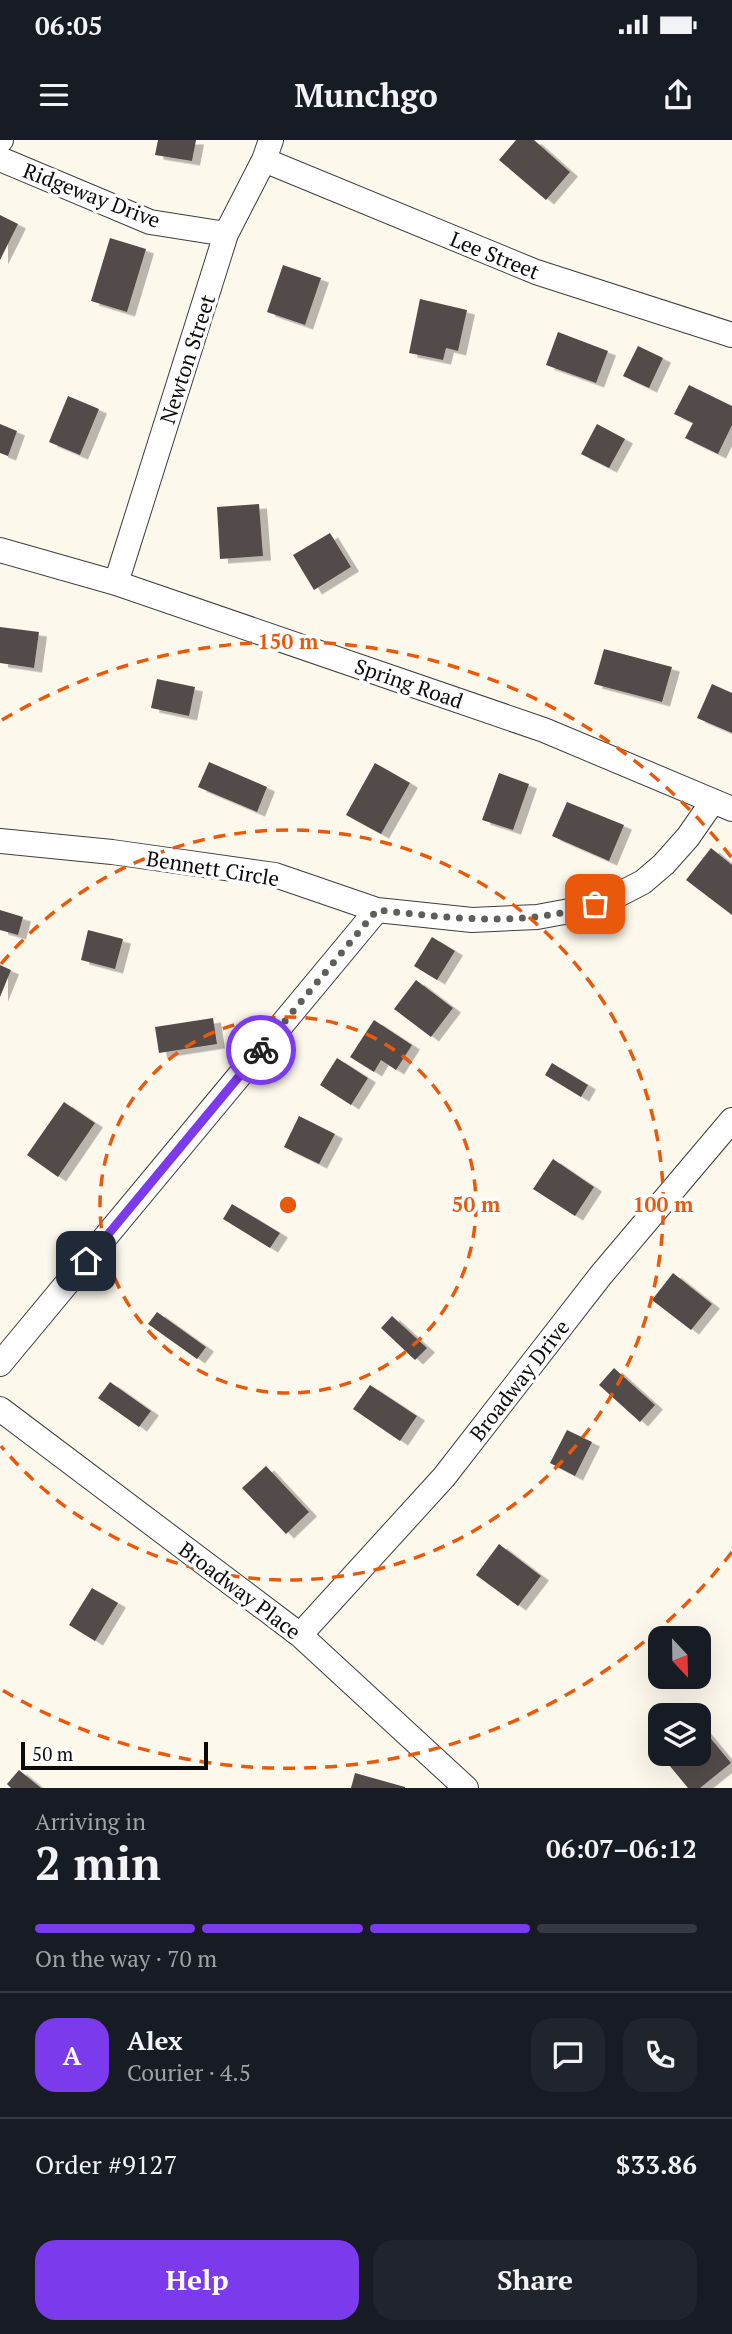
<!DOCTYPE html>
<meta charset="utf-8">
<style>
:root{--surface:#171b24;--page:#20242c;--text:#f1f3f6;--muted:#9ea1a6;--line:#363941;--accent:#7c3aed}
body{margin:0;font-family:"PT Serif",serif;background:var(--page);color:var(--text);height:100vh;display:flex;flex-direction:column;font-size:26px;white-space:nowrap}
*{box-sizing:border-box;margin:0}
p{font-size:23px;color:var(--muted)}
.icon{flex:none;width:38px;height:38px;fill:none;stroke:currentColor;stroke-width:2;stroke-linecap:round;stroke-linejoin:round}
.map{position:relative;height:1648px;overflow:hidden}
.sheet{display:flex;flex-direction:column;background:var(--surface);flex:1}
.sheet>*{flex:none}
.needle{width:46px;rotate:158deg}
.fabs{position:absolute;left:648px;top:1486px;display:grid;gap:14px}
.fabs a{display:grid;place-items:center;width:63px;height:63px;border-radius:14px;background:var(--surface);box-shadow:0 7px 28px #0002;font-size:35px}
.scale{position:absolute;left:21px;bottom:18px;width:187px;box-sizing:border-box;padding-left:7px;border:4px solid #0b0b0b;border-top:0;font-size:19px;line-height:24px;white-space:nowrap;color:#0b0b0b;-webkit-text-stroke:5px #fff;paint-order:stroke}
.pin{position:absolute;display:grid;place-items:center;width:60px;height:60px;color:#fff;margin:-30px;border-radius:14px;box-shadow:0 4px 10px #0006}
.courier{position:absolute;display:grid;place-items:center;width:70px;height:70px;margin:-35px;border:5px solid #7c3aed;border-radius:50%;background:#fff;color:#222;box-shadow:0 2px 9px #0007}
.overview em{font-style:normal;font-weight:800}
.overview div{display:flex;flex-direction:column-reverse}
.overview{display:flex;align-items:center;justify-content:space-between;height:119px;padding:0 35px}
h1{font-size:46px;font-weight:800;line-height:52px}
.bar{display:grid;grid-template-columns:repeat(4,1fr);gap:10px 7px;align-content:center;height:84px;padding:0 35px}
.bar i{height:9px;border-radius:5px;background:var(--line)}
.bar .current{background:var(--accent)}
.bar p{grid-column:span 4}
.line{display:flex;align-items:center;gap:18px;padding:0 35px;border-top:2px solid var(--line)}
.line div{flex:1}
.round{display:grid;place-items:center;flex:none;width:74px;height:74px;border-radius:21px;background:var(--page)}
.cta{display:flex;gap:14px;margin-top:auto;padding:14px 35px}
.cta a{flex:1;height:80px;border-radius:21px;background:var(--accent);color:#fff;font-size:28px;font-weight:800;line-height:80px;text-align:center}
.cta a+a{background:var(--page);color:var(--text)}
.status{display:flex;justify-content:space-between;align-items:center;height:49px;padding:0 35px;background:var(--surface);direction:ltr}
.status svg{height:19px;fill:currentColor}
header{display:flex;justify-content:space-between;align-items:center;height:91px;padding:0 35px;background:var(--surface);font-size:32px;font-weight:800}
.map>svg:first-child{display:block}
.building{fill:#534c49;filter:url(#shadow)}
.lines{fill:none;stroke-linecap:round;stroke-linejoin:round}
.minor-casing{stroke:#3e3e3e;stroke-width:26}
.minor{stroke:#fff;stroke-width:24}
.done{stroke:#605e5a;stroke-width:7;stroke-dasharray:0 12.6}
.route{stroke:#7c3aed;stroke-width:9}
.ring{fill:none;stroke:#e8590c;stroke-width:3.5;stroke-dasharray:12 9}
.labels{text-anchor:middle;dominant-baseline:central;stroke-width:7;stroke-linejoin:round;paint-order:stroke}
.street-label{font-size:21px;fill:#0b0b0b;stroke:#fff}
.centre{fill:#e8590c;stroke:#fff;stroke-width:3.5}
.ring-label{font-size:21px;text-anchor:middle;font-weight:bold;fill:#e8590c;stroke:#fff;stroke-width:7;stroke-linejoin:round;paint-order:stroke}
</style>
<div class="status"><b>06:05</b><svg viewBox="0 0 49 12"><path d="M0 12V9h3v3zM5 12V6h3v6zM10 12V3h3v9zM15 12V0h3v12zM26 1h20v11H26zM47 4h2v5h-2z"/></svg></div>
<header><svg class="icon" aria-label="menu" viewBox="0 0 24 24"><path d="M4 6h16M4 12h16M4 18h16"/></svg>Munchgo<svg class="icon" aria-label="share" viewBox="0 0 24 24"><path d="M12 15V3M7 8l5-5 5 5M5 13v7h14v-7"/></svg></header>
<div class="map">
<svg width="732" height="1648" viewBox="0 0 732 1648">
<defs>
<filter id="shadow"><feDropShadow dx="8" dy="4.5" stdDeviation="0" flood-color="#0004"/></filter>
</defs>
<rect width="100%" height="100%" fill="#fdf8ec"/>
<path class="building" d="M158 0H196L192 21 155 15Z
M516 0H534L570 32 546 60 499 20Z
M0 75 18 84 0 120Z
M110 98 146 109 127 172 91 161Z
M283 125 321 138 305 185 267 172Z
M420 159 467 170 458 211 446 208 443 220 409 213Z
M558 192 608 211 596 243 546 225Z
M638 206 663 218 649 248 623 236Z
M689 245 732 266V285L718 314 685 298 693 283 674 274Z
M68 256 99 269 80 315 49 302Z
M0 284 17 291 8 316 0 313Z
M597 284 625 299 609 328 581 314Z
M259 364 263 416 220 419 217 367Z
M330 393 351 427 314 450 293 415Z
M0 487 39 492 34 528 0 523Z
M604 509 672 527 662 562 594 544Z
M157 539 195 547 189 576 151 568Z
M712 544 732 553V593L697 578Z
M209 622 267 647 257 672 198 647Z
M375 623 410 643 381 694 346 675Z
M499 633 529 644 513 690 482 680Z
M567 662 624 685 609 721 552 696Z
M711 708 732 725V775L686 740Z
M0 770 23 777 18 795 0 790Z
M88 790 123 799 115 829 81 820Z
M432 797 455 811 437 840 414 826Z
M0 825 11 830 0 857Z
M416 840 453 868 431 897 394 869Z
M213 878 217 904 159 913 155 887Z
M374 880 412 905 396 930 381 920 374 932 350 917Z
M337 918 368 938 351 965 320 945Z
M552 923 588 945 581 957 545 935Z
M64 962 95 983 58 1037 27 1015Z
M299 976 335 994 319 1024 284 1007Z
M553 1019 594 1047 575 1076 533 1049Z
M232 1064 280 1093 270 1108 223 1079Z
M673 1133 712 1164 691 1190 652 1160Z
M157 1172 206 1207 197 1219 148 1184Z
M392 1176 427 1208 415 1220 381 1188Z
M614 1228 655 1265 640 1282 599 1245Z
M110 1242 151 1271 139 1287 98 1258Z
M370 1245 417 1276 400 1301 353 1269Z
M567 1290 592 1302 575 1336 550 1323Z
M266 1326 309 1372 286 1394 242 1348Z
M499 1404 541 1436 518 1466 476 1435Z
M92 1448 118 1463 95 1501 69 1485Z
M698 1583 731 1623 700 1648H688L660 1614H698Z
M19 1630 41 1648H11L7 1644Z
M355 1633 405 1647V1648H351Z"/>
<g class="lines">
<defs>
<path id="minor" d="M0 1 1 0
M0 19 150 82 226 94
M264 20 536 132 732 195
M0 410 116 443 544 590 732 669
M116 443 226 94 264 20 271 0
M0 701 112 712 275 735 377 770 472 780 537 777 575 770 614 757 643 742 664 724 688 697 713 661
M0 1224 377 770
M0 1269 300 1495 466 1648
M300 1495 444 1337 601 1135 732 980"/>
</defs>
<use href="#minor" class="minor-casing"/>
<use href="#minor" class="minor"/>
</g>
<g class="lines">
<path class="done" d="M261 910 377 770C450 778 524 788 595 764"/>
<path class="route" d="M86 1121 261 910"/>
</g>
<g class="ring">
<circle cx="288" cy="1065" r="188"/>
<path d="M1 824A375 375 0 1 1 1 1306"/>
<path d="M732 1412A563 563 0 0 1 2 1550M2 580A563 563 0 0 1 732 718"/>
</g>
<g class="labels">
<g class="street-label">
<text transform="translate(92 55) rotate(21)">Ridgeway Drive</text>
<text transform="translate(495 115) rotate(22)">Lee Street</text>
<text transform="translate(187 219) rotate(-72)">Newton Street</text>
<text transform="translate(409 543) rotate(19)">Spring Road</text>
<text transform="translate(213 728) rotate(9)">Bennett Circle</text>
<text transform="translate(519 1240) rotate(-52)">Broadway Drive</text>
<text transform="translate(240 1450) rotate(37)">Broadway Place</text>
</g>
</g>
<circle cx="288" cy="1065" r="10" class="centre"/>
<g class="ring-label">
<text x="288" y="509">150 m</text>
<text x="476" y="1072">50 m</text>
<text x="663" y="1072">100 m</text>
</g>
</svg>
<div class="fabs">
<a><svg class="needle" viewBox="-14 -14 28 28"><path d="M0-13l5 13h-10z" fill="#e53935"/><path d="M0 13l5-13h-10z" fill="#9ea1a6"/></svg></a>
<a><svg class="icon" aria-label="layers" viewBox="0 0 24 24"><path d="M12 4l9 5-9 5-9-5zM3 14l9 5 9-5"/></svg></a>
</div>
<div class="scale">50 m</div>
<div class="pin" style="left:595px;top:764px;background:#ea580c"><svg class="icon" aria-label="bag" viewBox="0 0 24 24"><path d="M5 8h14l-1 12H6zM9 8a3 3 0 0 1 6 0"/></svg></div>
<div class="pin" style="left:86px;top:1121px;background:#1f2937"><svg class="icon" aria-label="home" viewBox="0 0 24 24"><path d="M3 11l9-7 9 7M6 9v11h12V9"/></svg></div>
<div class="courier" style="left:261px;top:910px"><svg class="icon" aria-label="bike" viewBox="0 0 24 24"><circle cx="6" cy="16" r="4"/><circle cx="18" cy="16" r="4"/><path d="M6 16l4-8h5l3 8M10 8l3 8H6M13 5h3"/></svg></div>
</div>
<section class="sheet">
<div class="overview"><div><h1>2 min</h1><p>Arriving in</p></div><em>06:07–06:12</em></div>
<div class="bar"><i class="current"></i><i class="current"></i><i class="current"></i><i></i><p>On the way · 70 m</p></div>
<div class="line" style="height:126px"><b class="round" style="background:var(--accent);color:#fff">A</b><div><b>Alex</b><p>Courier · 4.5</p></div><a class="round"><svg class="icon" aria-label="chat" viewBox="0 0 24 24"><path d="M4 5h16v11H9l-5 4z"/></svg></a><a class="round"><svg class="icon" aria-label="phone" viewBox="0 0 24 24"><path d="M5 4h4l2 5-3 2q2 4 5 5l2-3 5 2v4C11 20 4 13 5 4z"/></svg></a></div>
<div class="line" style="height:91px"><div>Order #9127</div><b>$33.86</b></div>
<div class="cta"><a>Help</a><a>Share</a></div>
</section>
